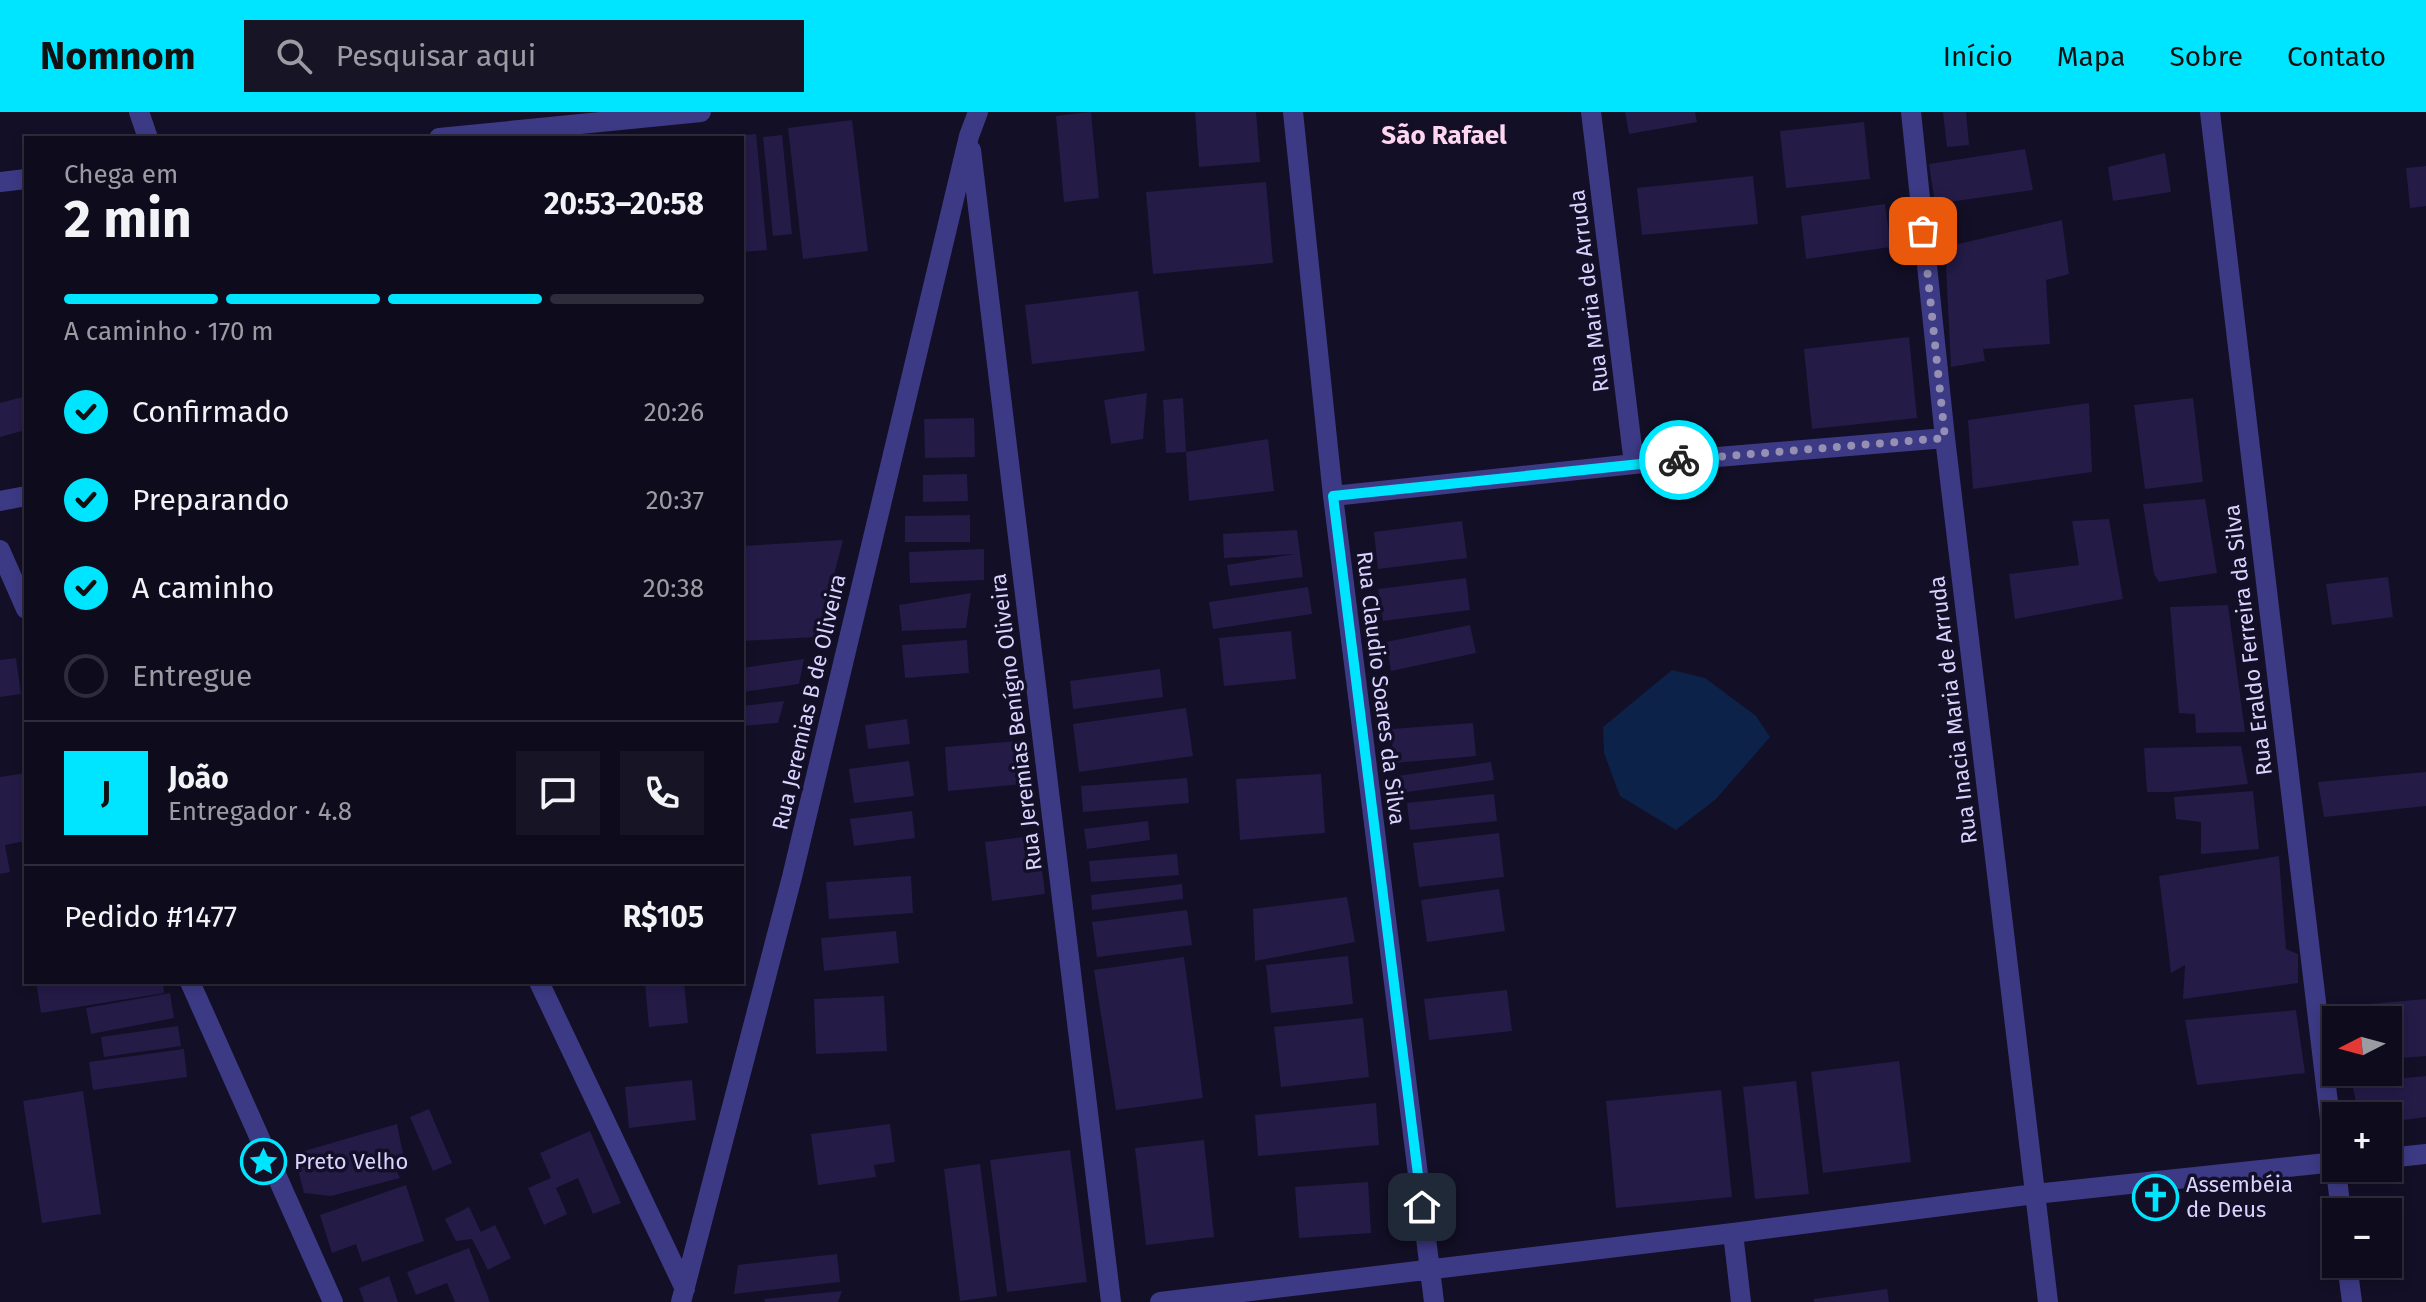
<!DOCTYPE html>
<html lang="pt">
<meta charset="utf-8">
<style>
:root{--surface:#0e0b1c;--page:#171425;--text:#f1f3f6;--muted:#9b9ba3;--line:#2e2b3b;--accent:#00e5ff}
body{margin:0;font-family:"Fira Sans",sans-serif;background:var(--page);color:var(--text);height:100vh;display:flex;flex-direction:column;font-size:30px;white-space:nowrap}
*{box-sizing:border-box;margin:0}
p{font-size:26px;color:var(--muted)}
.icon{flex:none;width:44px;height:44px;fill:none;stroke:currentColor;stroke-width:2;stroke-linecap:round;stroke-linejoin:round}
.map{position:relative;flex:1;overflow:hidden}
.sheet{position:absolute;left:24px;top:24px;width:720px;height:848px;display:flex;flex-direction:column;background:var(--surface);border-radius:0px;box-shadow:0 4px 12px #0003,0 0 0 2px var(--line)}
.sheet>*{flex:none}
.needle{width:52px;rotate:264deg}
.tools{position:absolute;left:2322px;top:894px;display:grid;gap:16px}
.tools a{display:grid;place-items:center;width:80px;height:80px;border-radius:0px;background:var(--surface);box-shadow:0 4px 12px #0003,0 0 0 2px var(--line);font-size:40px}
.pin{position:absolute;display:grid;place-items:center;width:68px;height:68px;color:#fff;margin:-34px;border-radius:16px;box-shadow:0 4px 12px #0006}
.courier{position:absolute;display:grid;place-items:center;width:80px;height:80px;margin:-40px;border:6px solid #00e5ff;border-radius:50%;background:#fff;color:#222;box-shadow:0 2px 10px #0007}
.overview em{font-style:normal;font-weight:700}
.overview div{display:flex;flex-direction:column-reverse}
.overview{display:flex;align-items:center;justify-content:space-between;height:136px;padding:0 40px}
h1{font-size:52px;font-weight:700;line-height:60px}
.bar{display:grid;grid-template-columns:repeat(4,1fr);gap:12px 8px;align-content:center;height:96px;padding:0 40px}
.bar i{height:10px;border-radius:6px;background:var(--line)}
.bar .on{background:var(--accent)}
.bar p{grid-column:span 4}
.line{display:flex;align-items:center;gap:20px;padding:0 40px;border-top:2px solid var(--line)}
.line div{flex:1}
.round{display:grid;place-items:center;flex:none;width:84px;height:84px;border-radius:0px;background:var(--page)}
ol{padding:0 40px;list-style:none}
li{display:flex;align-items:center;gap:24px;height:88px}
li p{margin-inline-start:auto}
li .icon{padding:8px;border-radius:50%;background:var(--accent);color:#111;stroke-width:4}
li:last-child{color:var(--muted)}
li i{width:44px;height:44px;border:4px solid var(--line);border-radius:50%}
header{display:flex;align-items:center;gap:48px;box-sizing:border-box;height:112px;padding:0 40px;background:var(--accent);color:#111}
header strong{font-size:38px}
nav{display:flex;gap:44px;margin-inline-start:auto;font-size:28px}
.search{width:560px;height:72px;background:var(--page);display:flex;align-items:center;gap:20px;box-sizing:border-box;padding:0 28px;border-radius:0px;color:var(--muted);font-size:30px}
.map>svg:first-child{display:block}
.water{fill:#0c2248}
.building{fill:#241b47}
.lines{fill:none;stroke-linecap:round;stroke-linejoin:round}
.minor{stroke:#3d3a85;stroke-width:20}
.done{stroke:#948fb3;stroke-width:8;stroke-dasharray:0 14.4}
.route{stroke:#00e5ff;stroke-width:10}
.labels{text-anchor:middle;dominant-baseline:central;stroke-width:7;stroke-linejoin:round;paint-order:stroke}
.street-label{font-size:22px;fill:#d9d4ff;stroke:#130f26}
.poi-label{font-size:22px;fill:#d9d4ff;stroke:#130f26;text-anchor:start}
.quarter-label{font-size:26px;font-weight:bold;fill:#ffd6f0;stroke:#130f26}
</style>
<header>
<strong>Nomnom</strong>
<div class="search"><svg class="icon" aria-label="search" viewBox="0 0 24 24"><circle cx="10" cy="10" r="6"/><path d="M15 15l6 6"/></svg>Pesquisar aqui</div>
<nav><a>Início</a><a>Mapa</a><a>Sobre</a><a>Contato</a></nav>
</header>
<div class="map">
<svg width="2426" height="1190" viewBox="0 0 2426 1190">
<rect width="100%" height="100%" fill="#130f26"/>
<path class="water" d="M1672 558 1705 566 1756 604 1770 625 1716 687 1676 718 1620 684 1604 641 1603 615Z"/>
<path class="building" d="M1091 0 1099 86 1064 90 1056 4Z
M1195 0H1256L1260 50 1199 55Z
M1625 0H1695L1697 10 1629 22Z
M1943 0H1966L1969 33 1947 35Z
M852 8 868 139 803 147 788 16Z
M1864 10 1870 67 1786 76 1780 19Z
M756 22 767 138 742 140V26H735V24Z
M782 23 792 122 773 124 763 25Z
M2025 37 2033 78 1935 92 1929 52Z
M2165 41 2171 80 2113 89 2108 55Z
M2426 54V94L2410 96 2406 56Z
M1753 64 1758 112 1642 123 1637 76Z
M1266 70 1273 151 1153 162 1146 80Z
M1885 92 1891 135 1806 147 1801 104Z
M2062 108 2069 162 2046 168 2050 232 1983 237 1985 249 1951 255 1945 135Z
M1138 179 1145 239 1032 252 1025 193Z
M1909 225 1917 306 1812 317 1804 237Z
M1147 281 1143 327 1111 332 1104 288Z
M26 284V318L0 325V291Z
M1183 286 1186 340 1268 327 1274 379 1189 389 1186 340 1166 341 1163 288Z
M2193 286 2203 370 2145 377 2134 293Z
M2089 291 2092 360 1973 377 1968 308Z
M974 306 975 345 925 346 924 307Z
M967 362 968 389 923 390V363Z
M2205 387 2217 461 2159 470 2154 462 2143 392Z
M970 403V430H905V404Z
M2109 407 2123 487 2015 507 2009 462 2079 453 2072 409Z
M1462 409 1467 446 1378 457 1374 420Z
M1297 418 1303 465 1230 474 1227 453 1295 442 1224 446 1223 422Z
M843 428 818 525 742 529V434Z
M984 437V468L910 471 909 440Z
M2388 465 2393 505 2332 513 2326 472Z
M1466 466 1470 498 1383 509 1378 477Z
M1308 475 1312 502 1213 517 1209 490Z
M971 481 966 516 902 519 899 493Z
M2228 493 2245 620 2196 621 2195 602 2179 601 2170 495Z
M1470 513 1476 541 1391 559 1386 530Z
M1291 519 1296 567 1224 574 1219 526Z
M967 528 969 561 905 566 902 533Z
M16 546 21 582 0 585V548Z
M804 547 799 572 742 580V556Z
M1160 557 1163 585 1073 597 1070 569Z
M784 589 778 611 742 614V594Z
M1186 596 1193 644 1079 660 1073 612Z
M907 607 910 632 868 637 865 613Z
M1473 611 1476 644 1394 651 1391 617Z
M1019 629 1023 672 948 679 945 635Z
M2241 634 2248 672 2170 680H2147L2144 636Z
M909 649 914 684 854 691 849 657Z
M1491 650 1494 668 1400 681 1398 664Z
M2426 660V694L2324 705 2318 670Z
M26 661V729L5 733 10 760 0 762V665Z
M1321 662 1325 721 1240 728 1236 667Z
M1187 666 1189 691 1083 700 1081 674Z
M2253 679 2259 737 2201 742V710L2176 707 2174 685Z
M1494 682 1497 709 1410 718 1407 691Z
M912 699 915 726 854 734 850 707Z
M1148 709 1150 728 1087 737 1084 717Z
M1499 721 1504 765 1419 775 1413 731Z
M1038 723 1045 782 992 789 985 730Z
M1177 742 1179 763 1091 770 1089 749Z
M2279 744 2286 837 2298 842V871L2183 887 2185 853 2171 861 2159 764Z
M911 764 913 801 829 807 826 770Z
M1182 772 1183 787 1092 798 1091 783Z
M1499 777 1505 819 1427 830 1421 788Z
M1347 785 1355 830 1255 849 1253 797Z
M1187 798 1192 833 1097 845 1092 810Z
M896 819 899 851 824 859 821 826Z
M1348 844 1353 892 1271 901 1266 853Z
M1184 845 1203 986 1116 998 1094 858Z
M36 870H163L164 881 41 901Z
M684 870 688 911 649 915 645 871Z
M1507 878 1512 919 1429 928 1424 887Z
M170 881 174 906 91 922 86 896Z
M884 884 887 939 816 942 814 887Z
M2426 887V944L2388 947V908H2347V894Z
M2296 898 2305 961 2197 973 2185 908Z
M1363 906 1369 965 1281 975 1274 915Z
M178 914 181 934 104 945 101 925Z
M184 937 187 965 93 978 89 950Z
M1899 949 1911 1050 1823 1061 1811 960Z
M2426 964V1005L2388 1010V1004H2359L2352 971Z
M692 968 696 1008 629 1016 625 975Z
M1796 969 1809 1082 1755 1087 1743 975Z
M1721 978 1732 1085 1616 1096 1606 989Z
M83 979 101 1102 42 1111 23 989Z
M1376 991 1379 1033 1258 1044 1255 1003Z
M429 997 452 1051 433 1059 410 1005Z
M397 1012 403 1042 391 1048 400 1066 331 1084 304 1081 294 1042Z
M890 1012 895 1050 874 1053 876 1065 818 1073 811 1022Z
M590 1019 621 1091 593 1102 578 1066 556 1076 567 1102 544 1113 528 1076 551 1066 540 1041Z
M1204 1028 1214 1125 1146 1133 1135 1036Z
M1070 1038 1087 1170 1007 1180 990 1048Z
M980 1052 997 1184 960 1189 944 1057Z
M1368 1070 1371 1121 1299 1126 1295 1075Z
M406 1073 424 1129 362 1150 356 1132 332 1141 320 1103Z
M469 1095 481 1120 495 1113 511 1146 488 1158 472 1127 456 1129 445 1107Z
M469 1136 490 1190H455L447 1171 416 1183 407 1160Z
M837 1142 840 1170 734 1182 738 1153Z
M389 1164 398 1190H364L359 1176Z
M1887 1177 1889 1190H1814V1187Z
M842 1179 838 1190H765L764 1187Z"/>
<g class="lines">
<path class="minor" d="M139 0 148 26
M1293 0 1333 384 1434 1190
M1591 0 1634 352
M1911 0 1945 326 2048 1190
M2210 0 2341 1100
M439 26 701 0
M971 38 1111 1190
M0 70 26 67
M1333 384 1634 352 1945 326
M0 389 26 384
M0 438 26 497
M190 870 333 1190
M539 870 685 1177
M2388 1046 2426 1042
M1733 1121 1741 1190
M2347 1152 2352 1190
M681 1190 792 765 969 24 978 0
M1160 1190 1733 1121 2035 1082 2336 1050"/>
</g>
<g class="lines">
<path class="done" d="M1679 348 1945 326 1923 119"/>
<path class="route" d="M1422 1095 1333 384 1679 348"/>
</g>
<defs>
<symbol id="sight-ring" viewBox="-11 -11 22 22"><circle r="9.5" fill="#130f26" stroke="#00e5ff" stroke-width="1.5"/><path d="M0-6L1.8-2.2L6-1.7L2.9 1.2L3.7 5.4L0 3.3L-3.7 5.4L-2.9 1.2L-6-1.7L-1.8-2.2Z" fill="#00e5ff"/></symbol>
<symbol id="church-ring" viewBox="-11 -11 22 22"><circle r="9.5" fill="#130f26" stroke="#00e5ff" stroke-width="1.5"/><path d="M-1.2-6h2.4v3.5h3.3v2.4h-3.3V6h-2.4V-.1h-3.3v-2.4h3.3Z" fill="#00e5ff"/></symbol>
</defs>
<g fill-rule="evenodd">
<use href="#sight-ring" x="238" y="1024" width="51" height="51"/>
<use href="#church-ring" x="2130" y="1060" width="51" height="51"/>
</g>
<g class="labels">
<g class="street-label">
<text transform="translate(1589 179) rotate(-97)">Rua Maria de Arruda</text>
<text transform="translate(2248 528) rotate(-97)">Rua Eraldo Ferreira da Silva</text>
<text transform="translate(1381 576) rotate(83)">Rua Claudio Soares da Silva</text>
<text transform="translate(809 590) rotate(-77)">Rua Jeremias B de Oliveira</text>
<text transform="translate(1953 598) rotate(-97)">Rua Inacia Maria de Arruda</text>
<text transform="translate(1016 610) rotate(-97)">Rua Jeremias Benígno Oliveira</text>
</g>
<g class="poi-label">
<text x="294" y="1049">Preto Velho</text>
<text x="2186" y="1072">Assembéia<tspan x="2186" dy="25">de Deus</tspan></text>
</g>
<g class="quarter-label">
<text x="1444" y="23">São Rafael</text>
</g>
</g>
</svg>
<div class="tools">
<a><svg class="needle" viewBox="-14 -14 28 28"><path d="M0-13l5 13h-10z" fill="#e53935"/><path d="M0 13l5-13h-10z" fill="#9b9ba3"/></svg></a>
<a>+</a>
<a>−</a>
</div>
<div class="pin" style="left:1923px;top:119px;background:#ea580c"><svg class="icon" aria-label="bag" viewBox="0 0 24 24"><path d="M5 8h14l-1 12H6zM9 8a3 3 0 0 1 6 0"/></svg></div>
<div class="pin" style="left:1422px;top:1095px;background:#1f2937"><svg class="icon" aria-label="home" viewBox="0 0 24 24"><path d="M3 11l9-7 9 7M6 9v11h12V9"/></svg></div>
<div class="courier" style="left:1679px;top:348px"><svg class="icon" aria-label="bike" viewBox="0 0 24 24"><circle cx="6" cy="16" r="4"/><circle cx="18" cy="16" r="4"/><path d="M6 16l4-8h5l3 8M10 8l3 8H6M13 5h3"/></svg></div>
<section class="sheet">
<div class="overview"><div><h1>2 min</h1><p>Chega em</p></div><em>20:53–20:58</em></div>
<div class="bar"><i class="on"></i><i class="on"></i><i class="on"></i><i></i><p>A caminho · 170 m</p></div>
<ol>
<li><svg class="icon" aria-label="check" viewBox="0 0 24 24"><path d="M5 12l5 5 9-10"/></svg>Confirmado<p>20:26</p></li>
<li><svg class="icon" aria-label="check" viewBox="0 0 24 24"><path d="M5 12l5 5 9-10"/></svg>Preparando<p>20:37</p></li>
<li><svg class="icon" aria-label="check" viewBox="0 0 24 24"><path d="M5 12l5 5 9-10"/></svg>A caminho<p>20:38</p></li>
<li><i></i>Entregue</li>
</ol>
<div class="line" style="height:144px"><b class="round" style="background:var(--accent);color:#111">J</b><div><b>João</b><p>Entregador · 4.8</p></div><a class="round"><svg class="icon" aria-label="chat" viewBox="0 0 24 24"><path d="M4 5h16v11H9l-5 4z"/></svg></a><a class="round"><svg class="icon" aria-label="phone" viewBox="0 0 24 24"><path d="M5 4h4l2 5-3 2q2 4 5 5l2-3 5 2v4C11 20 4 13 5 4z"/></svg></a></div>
<div class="line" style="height:104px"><div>Pedido #1477</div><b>R$105</b></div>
</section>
</div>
